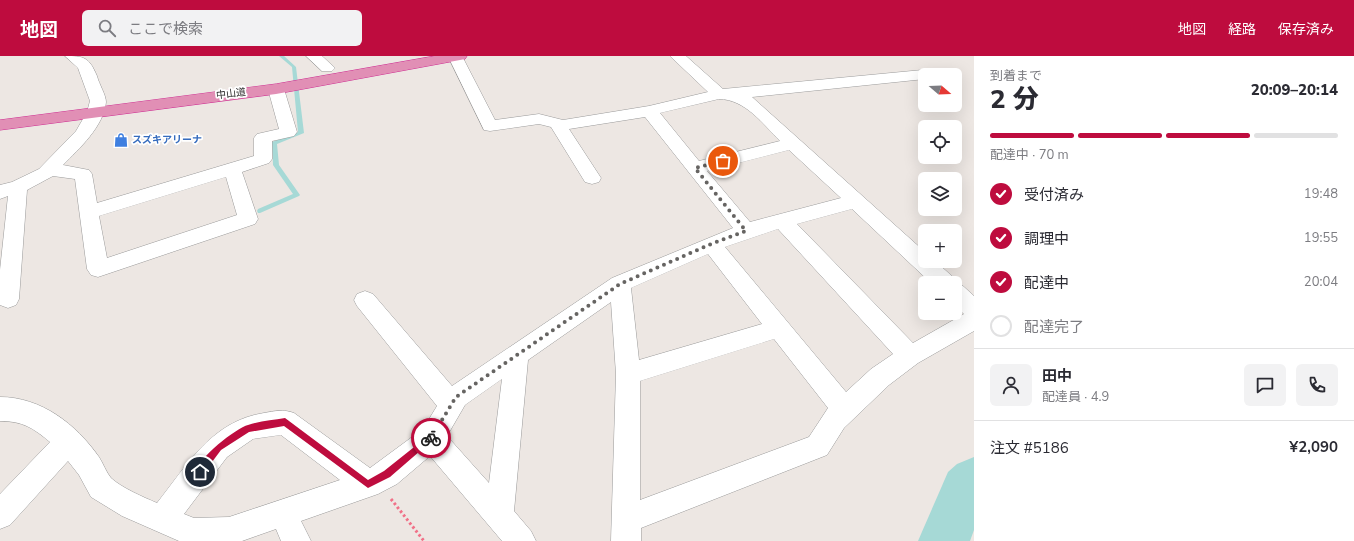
<!DOCTYPE html>
<html lang="ja">
<meta charset="utf-8">
<style>
:root{--surface:#fff;--page:#f2f2f3;--text:#2b2b33;--muted:#7c7c81;--line:#e1e1e2;--accent:#be0c3e}
body{margin:0;font-family:"Nunito Sans","Noto Sans JP",sans-serif;background:var(--page);color:var(--text);height:100vh;display:flex;flex-direction:column;font-size:15px;white-space:nowrap}
*{box-sizing:border-box;margin:0}
p{font-size:13px;color:var(--muted)}
.icon{flex:none;width:22px;height:22px;fill:none;stroke:currentColor;stroke-width:2;stroke-linecap:round;stroke-linejoin:round}
.map{position:relative;flex:1;overflow:hidden}
.sheet{display:flex;flex-direction:column;background:var(--surface);width:380px}
.sheet>*{flex:none}
.needle{width:26px;rotate:109deg}
.fabs{position:absolute;left:918px;top:12px;display:grid;gap:8px}
.fabs a{display:grid;place-items:center;width:44px;height:44px;border-radius:6px;background:var(--surface);box-shadow:0 4px 16px #0002;font-size:20px}
.pin{position:absolute;display:grid;place-items:center;width:34px;height:34px;color:#fff;margin:-17px;border:2px solid #fff;border-radius:50%;box-shadow:0 1px 4px #0007}
.courier{position:absolute;display:grid;place-items:center;width:40px;height:40px;margin:-20px;border:3px solid #be0c3e;border-radius:50%;background:#fff;color:#222;box-shadow:0 1px 5px #0007}
.overview em{font-style:normal;font-weight:800}
.overview div{display:flex;flex-direction:column-reverse}
.overview{display:flex;align-items:center;justify-content:space-between;height:68px;padding:0 16px}
h1{font-size:26px;font-weight:800;line-height:30px}
.bar{display:grid;grid-template-columns:repeat(4,1fr);gap:6px 4px;align-content:center;height:48px;padding:0 16px}
.bar i{height:5px;border-radius:3px;background:var(--line)}
.bar .current{background:var(--accent)}
.bar p{grid-column:span 4}
.line{display:flex;align-items:center;gap:10px;padding:0 16px;border-top:1px solid var(--line)}
.line div{flex:1}
.round{display:grid;place-items:center;flex:none;width:42px;height:42px;border-radius:6px;background:var(--page)}
ol{padding:0 16px;list-style:none}
li{display:flex;align-items:center;gap:12px;height:44px}
li p{margin-inline-start:auto}
li .icon{padding:4px;border-radius:50%;background:var(--accent);color:#fff;stroke-width:4}
li:last-child{color:var(--muted)}
li i{width:22px;height:22px;border:2px solid var(--line);border-radius:50%}
header{display:flex;align-items:center;gap:24px;box-sizing:border-box;height:56px;padding:0 20px;background:var(--accent);color:#fff}
header strong{font-size:19px}
nav{display:flex;gap:22px;margin-inline-start:auto;font-size:14px}
.search{width:280px;height:36px;background:var(--page);display:flex;align-items:center;gap:10px;box-sizing:border-box;padding:0 14px;border-radius:6px;color:var(--muted);font-size:15px}
main{display:flex;flex:1;min-height:0}
.map>svg:first-child{display:block}
.lines{fill:none;stroke-linecap:round;stroke-linejoin:round}
.stream{fill:#a6d9d6;fill-rule:evenodd}
.river{fill:#a6d9d6;fill-rule:evenodd}
.minor-casing{stroke:#9a9a9a;stroke-width:1}
.highway-casing{stroke:#ce2e92;stroke-width:1}
.path{stroke:#f17188;stroke-width:3;stroke-dasharray:2.5 2.5;stroke-linecap:butt}
.minor{fill:#fff;fill-rule:evenodd}
.highway{fill:#e18fb5;fill-rule:evenodd}
.route{fill:#be0c3e}
.done{stroke:#666462;stroke-width:4;stroke-dasharray:0 7.2}
.labels{text-anchor:middle;dominant-baseline:central;stroke-width:3.5;stroke-linejoin:round;paint-order:stroke}
.far-street-label{font-size:10px;fill:#1d1d1d;stroke:#fff}
.far-shop-label{font-size:10px;font-weight:bold;fill:#366cbe;stroke:#fff;text-anchor:start}
</style>
<header>
<strong>地図</strong>
<div class="search"><svg class="icon" aria-label="search" viewBox="0 0 24 24"><circle cx="10" cy="10" r="6"/><path d="M15 15l6 6"/></svg>ここで検索</div>
<nav><a>地図</a><a>経路</a><a>保存済み</a></nav>
</header>
<main>
<div class="map">
<svg width="974" height="485" viewBox="0 0 974 485">
<rect width="100%" height="100%" fill="#ede7e3"/>
<g class="lines">
<path class="stream" d="M279 0H284L296 11 304 77 277 88 279 109 300 139 299 140 260 157H258L257 155 258 153 293 138 273 109 272 86 298 76 292 11Z"/>
<path class="river" d="M974 401V474L970 485H918L948 416 957 408Z"/>
<defs>
<path id="minor" d="M65 0C84 0 89 1 97 20 99 28 106 39 106 46 104 70 79 93 63 109L89 114 92 118 97 147 254 100V82L257 78 279 73 268 33 270 30H282L284 33 297 76 294 80 272 85V103L269 107 242 116 258 163 255 168 98 221 91 219 87 213 75 123 53 120 27 134 19 243 16 249 8 252 0 249V214L8 140 0 143V129L12 126 39 113 76 75 87 56 90 45 78 12ZM226 121 237 159 107 202 99 160Z
M306 0H322L335 12 332 15H322Z
M448 0H462L495 64 539 58 563 64 649 50 708 36 670 0H686L723 33 933 13 938 15 940 19H925V23L752 41 925 196V205H935L953 221 956 227 963 230 974 240V275L918 307 889 329 844 372 827 399 641 472V485H611L616 318 611 246 528 304 514 455 531 475 536 485H502L430 400 397 428 378 438 301 465 311 485H281L276 473 242 485H179L122 460 91 441 79 419 68 405 10 469 0 473V438L50 386C33 372 23 365 0 365V341C41 341 76 368 99 401 103 407 106 416 111 422 122 432 143 441 157 447 188 408 212 365 264 357 275 355 283 353 294 357L370 412 423 373 437 350 357 250 354 244 357 238 365 235 373 238 452 330 612 222 733 172 645 61 569 73 601 122 599 126 592 128 585 126 551 71 539 68 490 75 484 74ZM719 43C745 43 763 68 780 85L699 105 660 57ZM789 94 841 142 750 166 707 115ZM852 153 931 227H955V250L964 258 913 287 797 168ZM778 173 893 298 871 313 846 336 725 191ZM708 198 762 268 639 304 631 232ZM774 283 828 352 809 381 640 444V325ZM502 323 489 427 447 380 465 349ZM281 379 340 424 229 461 194 462 184 458 227 401 253 383Z"/>
<path id="highway" d="M435 0H467L465 3 460 4 276 38 0 74V64L276 28Z"/>
</defs>
<use href="#minor" class="minor-casing"/>
<use href="#highway" class="highway-casing"/>
<path class="path" d="M391 443 424 485"/>
<use href="#minor" class="minor"/>
<use href="#highway" class="highway"/>
</g>
<path class="route" d="M285 362 368 424 384 415 428 380H433L435 382 390 421 368 432 284 370 249 376 221 394 203 418H197C192 406 236 372 248 369 260 365 273 364 285 362Z"/>
<g class="lines">
<path class="done" d="M431 382 456 341 620 228 711 188 746 175 695 112 723 105"/>
</g>
<defs>
<symbol id="shop-bare" viewBox="-9 -9 18 18"><path d="M-5-2.5h2.3a2.7 3.5 0 0 1 5.4 0H5L5.5 6h-11ZM-1.5-2.5h3a1.5 2.3 0 0 0-3 0Z" fill="#3f7fe0" stroke="#fff" stroke-width="2.5" paint-order="stroke"/></symbol>
</defs>
<g fill-rule="evenodd">
<use href="#shop-bare" x="111" y="74" width="20" height="20"/>
</g>
<g class="labels">
<g class="far-street-label">
<text transform="translate(231 38) rotate(-7)">中山道</text>
</g>
<g class="far-shop-label">
<text x="132" y="84">スズキアリーナ</text>
</g>
</g>
</svg>
<div class="fabs">
<a><svg class="needle" viewBox="-14 -14 28 28"><path d="M0-13l5 13h-10z" fill="#e53935"/><path d="M0 13l5-13h-10z" fill="#7c7c81"/></svg></a>
<a><svg class="icon" aria-label="locate" viewBox="0 0 24 24"><circle cx="12" cy="12" r="6"/><path d="M12 2v4M12 18v4M2 12h4M18 12h4"/></svg></a>
<a><svg class="icon" aria-label="layers" viewBox="0 0 24 24"><path d="M12 4l9 5-9 5-9-5zM3 14l9 5 9-5"/></svg></a>
<a>+</a>
<a>−</a>
</div>
<div class="pin" style="left:723px;top:105px;background:#ea580c"><svg class="icon" aria-label="bag" viewBox="0 0 24 24"><path d="M5 8h14l-1 12H6zM9 8a3 3 0 0 1 6 0"/></svg></div>
<div class="pin" style="left:200px;top:416px;background:#1f2937"><svg class="icon" aria-label="home" viewBox="0 0 24 24"><path d="M3 11l9-7 9 7M6 9v11h12V9"/></svg></div>
<div class="courier" style="left:431px;top:382px"><svg class="icon" aria-label="bike" viewBox="0 0 24 24"><circle cx="6" cy="16" r="4"/><circle cx="18" cy="16" r="4"/><path d="M6 16l4-8h5l3 8M10 8l3 8H6M13 5h3"/></svg></div>
</div>
<section class="sheet">
<div class="overview"><div><h1>2 分</h1><p>到着まで</p></div><em>20:09–20:14</em></div>
<div class="bar"><i class="current"></i><i class="current"></i><i class="current"></i><i></i><p>配達中 · 70 m</p></div>
<ol>
<li><svg class="icon" aria-label="check" viewBox="0 0 24 24"><path d="M5 12l5 5 9-10"/></svg>受付済み<p>19:48</p></li>
<li><svg class="icon" aria-label="check" viewBox="0 0 24 24"><path d="M5 12l5 5 9-10"/></svg>調理中<p>19:55</p></li>
<li><svg class="icon" aria-label="check" viewBox="0 0 24 24"><path d="M5 12l5 5 9-10"/></svg>配達中<p>20:04</p></li>
<li><i></i>配達完了</li>
</ol>
<div class="line" style="height:72px"><a class="round"><svg class="icon" aria-label="person" viewBox="0 0 24 24"><circle cx="12" cy="8" r="4"/><path d="M4 21q1-7 8-7t8 7"/></svg></a><div><b>田中</b><p>配達員 · 4.9</p></div><a class="round"><svg class="icon" aria-label="chat" viewBox="0 0 24 24"><path d="M4 5h16v11H9l-5 4z"/></svg></a><a class="round"><svg class="icon" aria-label="phone" viewBox="0 0 24 24"><path d="M5 4h4l2 5-3 2q2 4 5 5l2-3 5 2v4C11 20 4 13 5 4z"/></svg></a></div>
<div class="line" style="height:52px"><div>注文 #5186</div><b>¥2,090</b></div>
</section>
</main>
